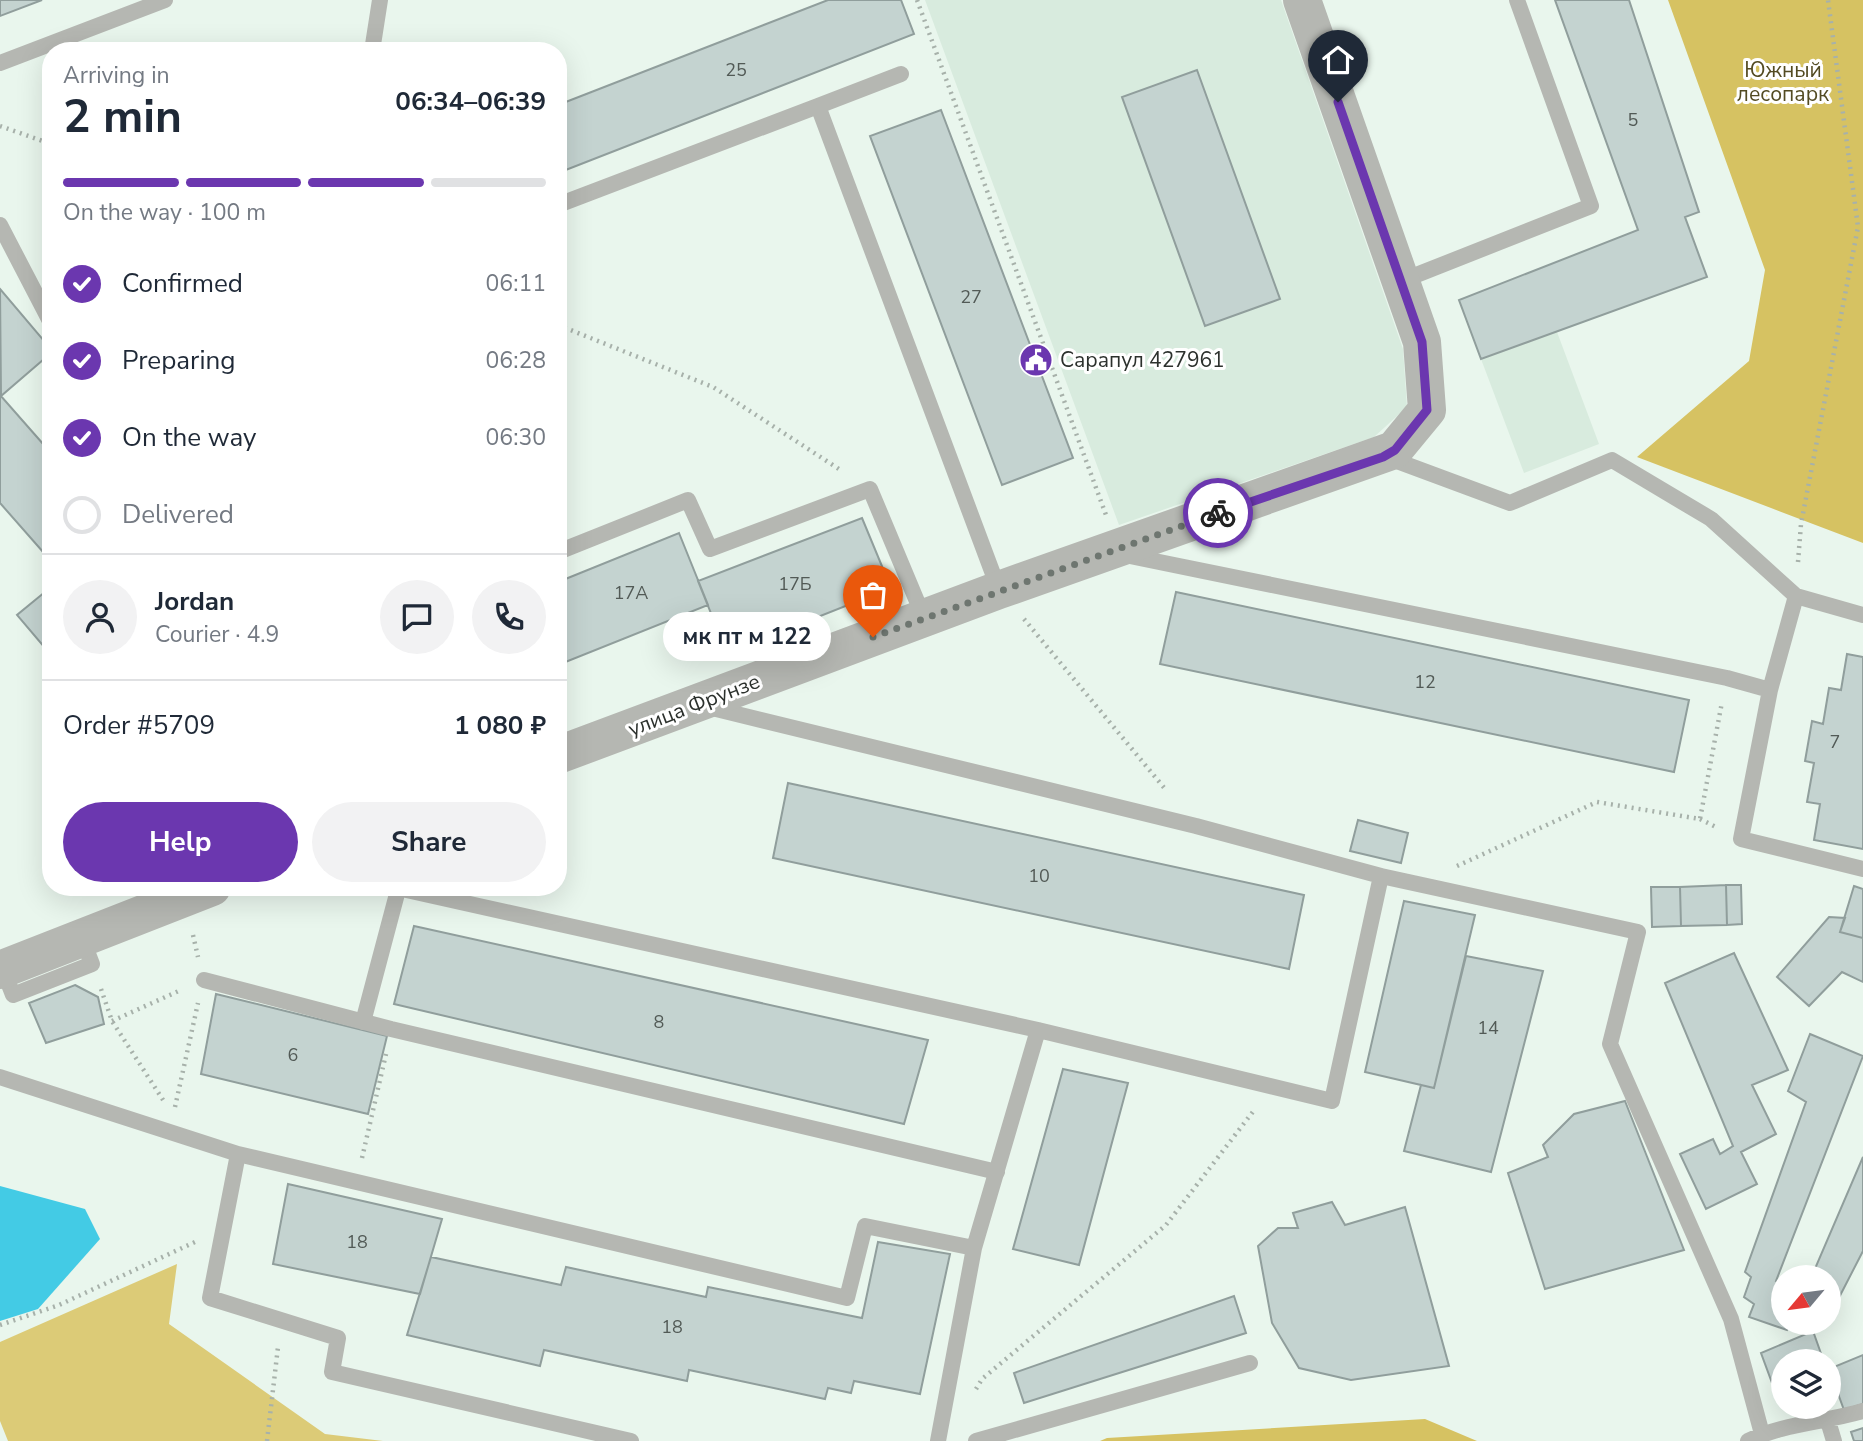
<!DOCTYPE html>
<meta charset="utf-8">
<style>
:root{--surface:#fff;--page:#f2f2f3;--text:#1f2937;--muted:#747a83;--line:#e0e1e3;--accent:#6b37af}
body{margin:0;font-family:"Nunito Sans",sans-serif;background:var(--page);color:var(--text);height:100vh;display:flex;flex-direction:column;font-size:26px;white-space:nowrap}
*{box-sizing:border-box;margin:0}
p{font-size:23px;color:var(--muted)}
.icon{flex:none;width:38px;height:38px;fill:none;stroke:currentColor;stroke-width:2;stroke-linecap:round;stroke-linejoin:round}
.map{position:relative;flex:1;overflow:hidden}
.panel{position:absolute;left:42px;top:42px;width:525px;height:854px;display:flex;flex-direction:column;background:var(--surface);border-radius:28px;box-shadow:0 7px 28px #0002}
.panel>*{flex:none}
.needle{width:46px;rotate:241deg}
.buttons{position:absolute;left:1771px;top:1265px;display:grid;gap:14px}
.buttons a{display:grid;place-items:center;width:70px;height:70px;border-radius:50%;background:var(--surface);box-shadow:0 7px 28px #0002;font-size:35px}
.pin{position:absolute;display:grid;place-items:center;width:60px;height:60px;color:#fff;margin:-72px -30px;border-radius:50% 50% 50% 0;rotate:-45deg;box-shadow:0 0 7px #0007}
.pin .icon{rotate:45deg}
.courier{position:absolute;display:grid;place-items:center;width:70px;height:70px;margin:-35px;border:5px solid #6b37af;border-radius:50%;background:#fff;color:#222;box-shadow:0 2px 9px #0007}
.bubble{position:absolute;height:49px;border-radius:24px;background:var(--surface);box-shadow:0 7px 28px #0002;font-size:23px;font-weight:700;line-height:49px;text-align:center}
.summary em{font-style:normal;font-weight:700}
.summary div{display:flex;flex-direction:column-reverse}
.summary{display:flex;align-items:center;justify-content:space-between;height:119px;padding:0 21px}
h1{font-size:46px;font-weight:700;line-height:52px}
.bar{display:grid;grid-template-columns:repeat(4,1fr);gap:10px 7px;align-content:center;height:84px;padding:0 21px}
.bar i{height:9px;border-radius:5px;background:var(--line)}
.bar .current{background:var(--accent)}
.bar p{grid-column:span 4}
.line{display:flex;align-items:center;gap:18px;padding:0 21px;border-top:2px solid var(--line)}
.line div{flex:1}
.round{display:grid;place-items:center;flex:none;width:74px;height:74px;border-radius:37px;background:var(--page)}
ol{padding:0 21px;list-style:none}
li{display:flex;align-items:center;gap:21px;height:77px}
li p{margin-inline-start:auto}
li .icon{padding:7px;border-radius:50%;background:var(--accent);color:#fff;stroke-width:4}
li:last-child{color:var(--muted)}
li i{width:38px;height:38px;border:4px solid var(--line);border-radius:50%}
.cta{display:flex;gap:14px;margin-top:auto;padding:14px 21px}
.cta a{flex:1;height:80px;border-radius:42px;background:var(--accent);color:#fff;font-size:28px;font-weight:700;line-height:80px;text-align:center}
.cta a+a{background:var(--page);color:var(--text)}
.map>svg:first-child{display:block}
.built{fill:#d8ebde}
.green{fill:#dccb77}
.forest{fill:#d6c262}
.water{fill:#43cbe5}
.building{fill:#c4d3d0;stroke:#909e9c;stroke-width:2}
.lines{fill:none;stroke-linecap:round;stroke-linejoin:round}
.path{stroke:#a7b1aa;stroke-width:4.5;stroke-dasharray:2 5;stroke-linecap:butt}
.service{stroke:#b5b7b2;stroke-width:16}
.tertiary{stroke:#b5b7b2;stroke-width:38}
.done{stroke:#6e7670;stroke-width:7;stroke-dasharray:0 12.6}
.route{stroke:#6b37af;stroke-width:9}
.labels{text-anchor:middle;dominant-baseline:central;stroke-width:6;stroke-linejoin:round;paint-order:stroke}
.number-label{font-size:18px;fill:#525a56}
.park-label{font-size:21px;fill:#534b22;stroke:#fff}
.poi-label{font-size:21px;fill:#2c312d;stroke:#fff;text-anchor:start}
.street-label{font-size:21px;fill:#2c312d;stroke:#fff}
</style>
<div class="map">
<svg width="1863" height="1441" viewBox="0 0 1863 1441">
<rect width="100%" height="100%" fill="#e9f6ed"/>
<path class="built" d="M925 0H1281L1403 349 1407 407 1374 437 1119 525Z
M1557 332 1599 444 1524 473 1481 359Z"/>
<path class="green" d="M177 1264 169 1324 325 1434 383 1441H8L0 1421V1342Z"/>
<path class="forest" d="M1668 0H1863V543L1637 457 1749 361 1765 270Z
M1425 1419 1477 1441H1100L1107 1438Z"/>
<path class="water" d="M0 1186 85 1209 100 1239 38 1309 0 1321Z"/>
<path class="building" d="M0 0H42L0 16Z
M828 0H901L914 34 558 173V105Z
M1555 0H1629L1699 212 1685 217 1707 277 1481 359 1459 300 1638 230Z
M1197 70 1280 299 1205 326 1122 97Z
M941 110 1073 458 1002 485 870 136Z
M0 289 51 349V353L1 396Z
M0 395 51 453V561L0 503Z
M862 518 891 588 727 653 698 581Z
M679 533 708 605 558 665V582Z
M51 587V655L17 615Z
M1176 592 1689 700 1674 772 1160 664Z
M1847 654 1863 657V849L1814 840 1820 804 1807 802 1814 763 1805 761 1812 721 1823 724 1829 688 1841 690Z
M788 783 1304 895 1289 969 773 858Z
M1358 820 1408 833 1401 863 1350 851Z
M1726 885H1741L1742 924 1727 925Z
M1726 885 1727 925 1681 926 1680 887Z
M1854 886 1863 889V938L1840 932Z
M1651 887H1680L1681 926 1652 927Z
M1404 901 1475 915 1434 1088 1365 1072Z
M1829 917 1845 918 1840 932 1863 938V982L1842 972 1809 1006 1777 977Z
M414 926 928 1040 904 1124 394 1004Z
M1734 953 1788 1070 1752 1085 1776 1134 1741 1152 1757 1184 1706 1209 1680 1154 1713 1139 1720 1154 1733 1146 1665 983Z
M1466 956 1543 971 1491 1172 1404 1151 1421 1085 1434 1088Z
M75 985 98 997 104 1024 46 1043 29 1003Z
M216 994 387 1036 368 1114 201 1074Z
M1810 1034 1863 1056 1776 1281 1783 1285V1296L1777 1307 1783 1310V1323H1791L1787 1330 1749 1317 1754 1304 1744 1297 1751 1277 1745 1272 1806 1102 1788 1091Z
M1063 1069 1128 1083 1079 1265 1013 1249Z
M1625 1101 1684 1250 1545 1289 1508 1173 1548 1157 1543 1145 1574 1114Z
M1863 1157V1251L1829 1317V1278H1811Z
M288 1184 442 1219 420 1294 273 1264Z
M1332 1202 1345 1225 1405 1207 1449 1366 1351 1380 1299 1368 1272 1323 1258 1246 1278 1228H1298L1293 1213Z
M878 1242 950 1254 920 1394 854 1381 851 1393 828 1388 825 1399 689 1370 687 1381 544 1350 540 1366 407 1335 431 1257 561 1285 566 1267 706 1297 708 1287 862 1318Z
M1234 1296 1246 1333 1024 1403 1014 1373Z
M1813 1331 1824 1362H1783V1388L1775 1391 1761 1353Z
M1863 1355V1404L1844 1410 1829 1369Z
M1863 1428V1441H1854L1851 1432Z"/>
<g class="lines">
<path class="path" d="M917 0 1106 515
M0 126 51 144
M558 325 713 387 842 471
M1798 562 1801 524 1858 227 1828 0
M1024 619 1166 790
M1700 819 1718 828
M1457 866 1597 802 1700 819 1722 702
M193 935 198 957
M101 989 112 1021 165 1103
M112 1021 181 990
M175 1107 198 1003
M362 1158 386 1054
M0 1325 59 1305 195 1242
M976 1389 982 1379 1166 1225 1255 1109
M267 1441 278 1347"/>
<path class="service" d="M372 51 380 0
M0 63 165 0
M818 106 901 74
M558 205 818 106 999 590
M0 225 51 323
M1401 281 1591 206 1517 0
M1386 457 1510 503 1612 460 1711 519 1796 596 1863 615
M558 552 688 500 710 549 870 489 924 618
M1125 555 1727 678 1770 690
M1796 596 1770 690 1741 839 1863 869
M1381 876 1638 932 1610 1044 1731 1319 1762 1434
M393 887 1038 1030 1332 1101 1381 876 1196 826 708 707
M3 969 13 995 92 964 82 938
M204 980 391 1029 997 1172
M363 1022 398 890
M0 1077 238 1154 210 1298 338 1338 332 1372 631 1441
M238 1154 847 1298 865 1226 974 1248
M1828 1421 1834 1441
M938 1441 974 1248 1038 1030
M976 1441 1250 1363
M1748 1441C1782 1424 1826 1422 1863 1411"/>
<path class="tertiary" d="M558 755 999 590 1394 450 1427 410 1422 342 1302 0
M0 970 212 887"/>
</g>
<g class="lines">
<path class="done" d="M873 637 1218 513"/>
<path class="route" d="M1218 513 1383 457 1395 450 1427 410 1422 342 1338 102"/>
</g>
<defs>
<symbol id="civic-disc" viewBox="-11 -11 22 22"><circle r="9.5" fill="#6b37af" stroke="#fff"/><path d="M-.6-6.5H3V-4.5H.6V-3L4-1V1h2V6H-6V1h2V-1L-.6-3ZM-1.2 2.5V6h2.4V2.5Z" fill="#fff"/></symbol>
</defs>
<g fill-rule="evenodd">
<use href="#civic-disc" x="1017" y="341" width="38" height="38"/>
</g>
<g class="labels">
<g class="number-label">
<text x="736" y="70">25</text>
<text x="1633" y="120">5</text>
<text x="971" y="297">27</text>
<text x="795" y="584">17Б</text>
<text x="631" y="593">17А</text>
<text x="1425" y="682">12</text>
<text x="1835" y="742">7</text>
<text x="1039" y="876">10</text>
<text x="659" y="1022">8</text>
<text x="1488" y="1028">14</text>
<text x="293" y="1055">6</text>
<text x="357" y="1242">18</text>
<text x="672" y="1327">18</text>
</g>
<g class="park-label">
<text x="1783" y="70">Южный<tspan x="1783" dy="24">лесопарк</tspan></text>
</g>
<g class="poi-label">
<text x="1060" y="360">Сарапул 427961</text>
</g>
<g class="street-label">
<text transform="translate(694 705) rotate(-21)">улица Фрунзе</text>
</g>
</g>
</svg>
<div class="buttons">
<a><svg class="needle" viewBox="-14 -14 28 28"><path d="M0-13l5 13h-10z" fill="#e53935"/><path d="M0 13l5-13h-10z" fill="#747a83"/></svg></a>
<a><svg class="icon" aria-label="layers" viewBox="0 0 24 24"><path d="M12 4l9 5-9 5-9-5zM3 14l9 5 9-5"/></svg></a>
</div>
<div class="pin" style="left:873px;top:637px;background:#ea580c"><svg class="icon" aria-label="bag" viewBox="0 0 24 24"><path d="M5 8h14l-1 12H6zM9 8a3 3 0 0 1 6 0"/></svg></div>
<div class="pin" style="left:1338px;top:102px;background:#1f2937"><svg class="icon" aria-label="home" viewBox="0 0 24 24"><path d="M3 11l9-7 9 7M6 9v11h12V9"/></svg></div>
<div class="courier" style="left:1218px;top:513px"><svg class="icon" aria-label="bike" viewBox="0 0 24 24"><circle cx="6" cy="16" r="4"/><circle cx="18" cy="16" r="4"/><path d="M6 16l4-8h5l3 8M10 8l3 8H6M13 5h3"/></svg></div>
<div class="bubble" style="left:663px;top:612px;width:168px">мк пт м 122</div>
<section class="panel">
<div class="summary"><div><h1>2 min</h1><p>Arriving in</p></div><em>06:34–06:39</em></div>
<div class="bar"><i class="current"></i><i class="current"></i><i class="current"></i><i></i><p>On the way · 100 m</p></div>
<ol>
<li><svg class="icon" aria-label="check" viewBox="0 0 24 24"><path d="M5 12l5 5 9-10"/></svg>Confirmed<p>06:11</p></li>
<li><svg class="icon" aria-label="check" viewBox="0 0 24 24"><path d="M5 12l5 5 9-10"/></svg>Preparing<p>06:28</p></li>
<li><svg class="icon" aria-label="check" viewBox="0 0 24 24"><path d="M5 12l5 5 9-10"/></svg>On the way<p>06:30</p></li>
<li><i></i>Delivered</li>
</ol>
<div class="line" style="height:126px"><a class="round"><svg class="icon" aria-label="person" viewBox="0 0 24 24"><circle cx="12" cy="8" r="4"/><path d="M4 21q1-7 8-7t8 7"/></svg></a><div><b>Jordan</b><p>Courier · 4.9</p></div><a class="round"><svg class="icon" aria-label="chat" viewBox="0 0 24 24"><path d="M4 5h16v11H9l-5 4z"/></svg></a><a class="round"><svg class="icon" aria-label="phone" viewBox="0 0 24 24"><path d="M5 4h4l2 5-3 2q2 4 5 5l2-3 5 2v4C11 20 4 13 5 4z"/></svg></a></div>
<div class="line" style="height:91px"><div>Order #5709</div><b>1 080 ₽</b></div>
<div class="cta"><a>Help</a><a>Share</a></div>
</section>
</div>
